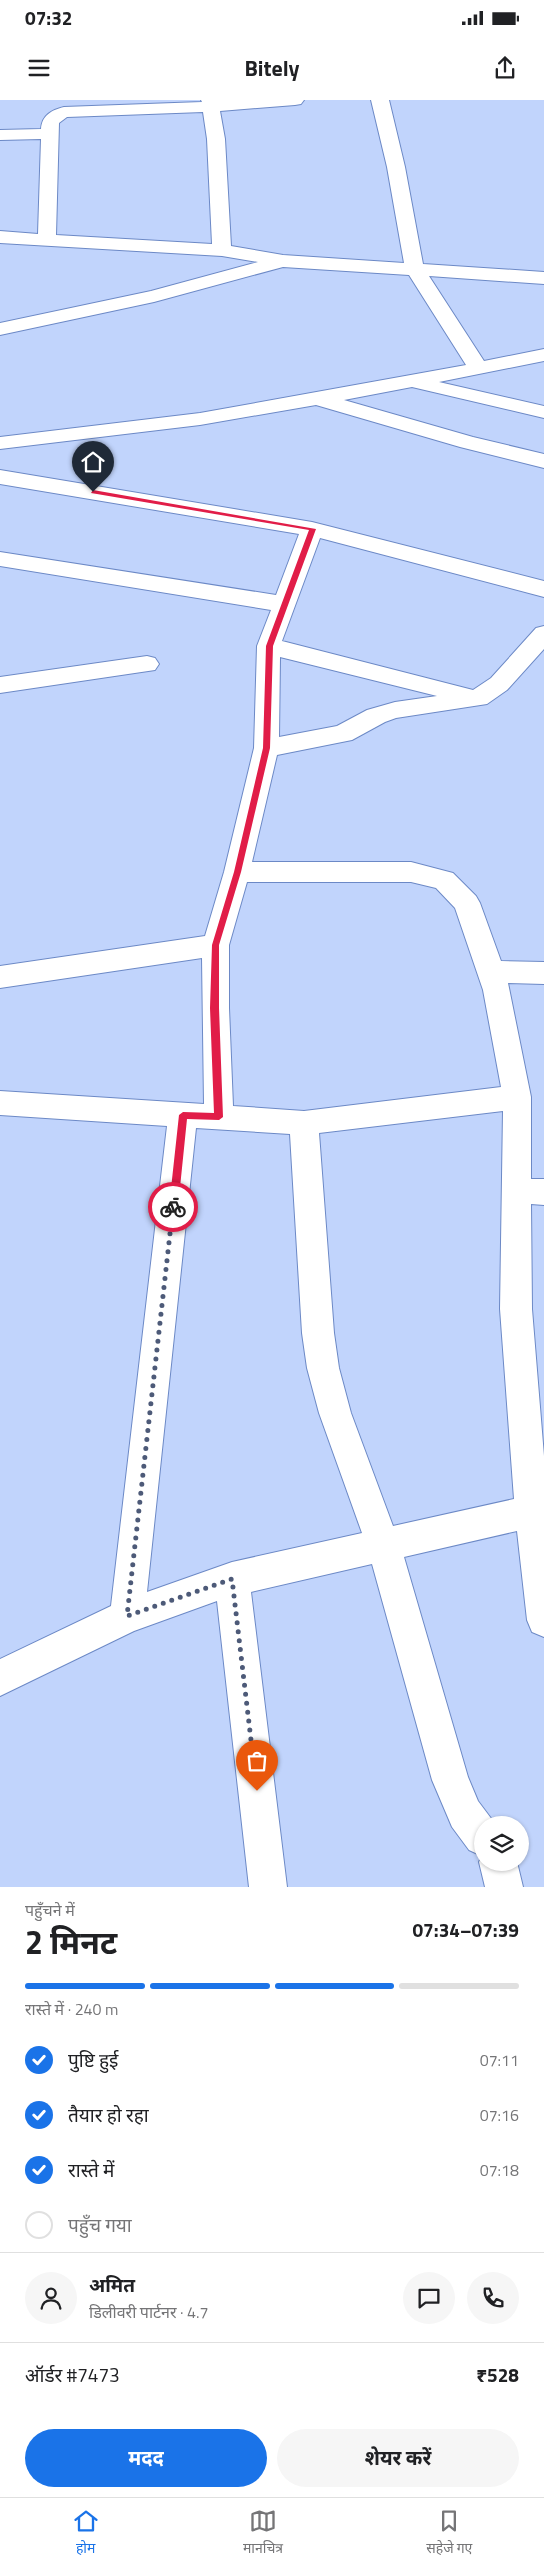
<!DOCTYPE html>
<html lang="hi">
<meta charset="utf-8">
<style>
:root{--surface:#fff;--page:#f6f6f6;--text:#202124;--muted:#757577;--line:#e0e0e0;--accent:#1a73e8}
body{margin:0;font-family:"Titillium Web","Noto Sans Devanagari",sans-serif;background:var(--page);color:var(--text);height:100vh;display:flex;flex-direction:column;font-size:19px;white-space:nowrap}
*{box-sizing:border-box;margin:0}
p{font-size:16px;color:var(--muted)}
.icon{flex:none;width:28px;height:28px;fill:none;stroke:currentColor;stroke-width:2;stroke-linecap:round;stroke-linejoin:round}
.map{position:relative;height:1787px;overflow:hidden}
.panel{display:flex;flex-direction:column;background:var(--surface);flex:1}
.panel>*{flex:none}
.buttons{position:absolute;left:474px;top:1716px;display:grid;gap:10px}
.buttons a{display:grid;place-items:center;width:55px;height:55px;border-radius:50%;background:var(--surface);box-shadow:0 1px 4px #0004;font-size:25px}
.pin{position:absolute;display:grid;place-items:center;width:42px;height:42px;color:#fff;margin:-51px -21px;border-radius:50% 50% 50% 0;rotate:-45deg;box-shadow:0 0 5px #0007}
.pin .icon{rotate:45deg}
.courier{position:absolute;display:grid;place-items:center;width:50px;height:50px;margin:-25px;border:4px solid #e11d48;border-radius:50%;background:#fff;color:#222;box-shadow:0 1px 6px #0007}
.summary em{font-style:normal;font-weight:700}
.summary div{display:flex;flex-direction:column-reverse}
.summary{display:flex;align-items:center;justify-content:space-between;height:85px;padding:0 25px}
h1{font-size:32px;font-weight:700;line-height:38px}
.bar{display:grid;grid-template-columns:repeat(4,1fr);gap:8px 5px;align-content:center;height:60px;padding:0 25px}
.bar i{height:6px;border-radius:4px;background:var(--line)}
.bar .active{background:var(--accent)}
.bar p{grid-column:span 4}
.line{display:flex;align-items:center;gap:12px;padding:0 25px;border-top:1px solid var(--line)}
.line div{flex:1}
.round{display:grid;place-items:center;flex:none;width:52px;height:52px;border-radius:26px;background:var(--page)}
ol{padding:0 25px;list-style:none}
li{display:flex;align-items:center;gap:15px;height:55px}
li p{margin-inline-start:auto}
li .icon{padding:5px;border-radius:50%;background:var(--accent);color:#fff;stroke-width:4}
li:last-child{color:var(--muted)}
li i{width:28px;height:28px;border:2px solid var(--line);border-radius:50%}
.cta{display:flex;gap:10px;margin-top:auto;padding:10px 25px}
.cta a{flex:1;height:58px;border-radius:30px;background:var(--accent);color:#fff;font-size:20px;font-weight:700;line-height:58px;text-align:center}
.cta a+a{background:var(--page);color:var(--text)}
.status{display:flex;justify-content:space-between;align-items:center;height:35px;padding:0 25px;background:var(--surface);direction:ltr}
.status svg{height:14px;fill:currentColor}
header{display:flex;justify-content:space-between;align-items:center;height:65px;padding:0 25px;background:var(--surface);font-size:22px;font-weight:700}
.tabs{display:flex;justify-content:space-around;align-items:center;height:70px;border-top:1px solid var(--line);background:var(--surface);font-size:14px;color:var(--muted)}
.tabs a{display:grid;justify-items:center;gap:2px}
.tabs .active{color:var(--accent)}
.map>svg:first-child{display:block}
.lines{fill:none;stroke-linecap:round;stroke-linejoin:round}
.minor-casing{stroke:#6c89c6;stroke-width:2}
.minor{fill:#fff;fill-rule:evenodd}
.route{fill:#e11d48}
.done{stroke:#4d5a78;stroke-width:5;stroke-dasharray:0 9}
</style>
<div class="status"><b>07:32</b><svg viewBox="0 0 49 12"><path d="M0 12V9h3v3zM5 12V6h3v6zM10 12V3h3v9zM15 12V0h3v12zM26 1h20v11H26zM47 4h2v5h-2z"/></svg></div>
<header><svg class="icon" aria-label="menu" viewBox="0 0 24 24"><path d="M4 6h16M4 12h16M4 18h16"/></svg>Bitely<svg class="icon" aria-label="share" viewBox="0 0 24 24"><path d="M12 15V3M7 8l5-5 5 5M5 13v7h14v-7"/></svg></header>
<div class="map">
<svg width="544" height="1787" viewBox="0 0 544 1787">
<rect width="100%" height="100%" fill="#c1d4fc"/>
<g class="lines">
<defs>
<path id="minor" d="M201 0H304L301 4 295 5 220 11 225 39 231 146 283 155 404 163 387 67 371 0H389L405 67 423 164 544 172V184L429 176 484 261 544 249V261L439 282 544 306V318L412 287 344 300 473 337 544 354V368L460 347 316 305 200 325 0 349V337L200 313 466 265 409 175 283 167 154 202 0 235V223L151 191 258 162 222 156 0 143V131L38 134 41 39 0 40V30L41 29C42 15 52 10 64 7L202 2ZM203 12 207 39 212 144 56 135 59 23 67 17Z
M0 370 312 422 544 481V497L320 438 282 541 473 590 491 578 536 528 544 526V549L507 590 487 604 396 618 385 622 352 640 277 655 252 762H411L453 773 476 796 480 803 501 861 544 862V884L508 883 531 997V1079H544V1105L531 1104 532 1209 544 1356V1537L532 1532 527 1520 517 1431 404 1457 468 1677 478 1701 496 1725H482V1762H517L523 1787H485L479 1762 482 1756 469 1750 452 1727 432 1680 372 1464 251 1492 287 1787H249L217 1501 134 1531 0 1596V1559L111 1506 167 1026 0 1015V991L204 1004 202 858 0 888V866L205 836 224 772 254 648 257 546 271 510 0 466V452L276 495 299 434 0 384ZM280 557 437 596 395 602 367 610 337 626 279 637ZM247 782H411L436 788 455 808 483 890 501 987 304 1011 233 1006 229 908V845ZM503 1011 500 1209 514 1399 393 1426 351 1313 339 1268 334 1233 319 1033ZM196 1028 290 1034 302 1233 307 1268 319 1313 362 1433 232 1462 147 1492Z
M147 556 155 558 159 564 155 570 0 593V577Z"/>
</defs>
<use href="#minor" class="minor-casing"/>
<use href="#minor" class="minor"/>
</g>
<path class="route" d="M93 390 316 429 273 546 270 648 241 772 219 845V908L223 1017 219 1020 187 1019 178 1107 173 1111 169 1107 179 1015 183 1012 214 1013 210 908 212 845 234 772 263 648 266 546 309 430 91 393Z"/>
<g class="lines">
<path class="done" d="M173 1107 127 1516 232 1479 257 1691"/>
</g>
</svg>
<div class="buttons">
<a><svg class="icon" aria-label="layers" viewBox="0 0 24 24"><path d="M12 4l9 5-9 5-9-5zM3 14l9 5 9-5"/></svg></a>
</div>
<div class="pin" style="left:257px;top:1691px;background:#ea580c"><svg class="icon" aria-label="bag" viewBox="0 0 24 24"><path d="M5 8h14l-1 12H6zM9 8a3 3 0 0 1 6 0"/></svg></div>
<div class="pin" style="left:93px;top:392px;background:#1f2937"><svg class="icon" aria-label="home" viewBox="0 0 24 24"><path d="M3 11l9-7 9 7M6 9v11h12V9"/></svg></div>
<div class="courier" style="left:173px;top:1107px"><svg class="icon" aria-label="bike" viewBox="0 0 24 24"><circle cx="6" cy="16" r="4"/><circle cx="18" cy="16" r="4"/><path d="M6 16l4-8h5l3 8M10 8l3 8H6M13 5h3"/></svg></div>
</div>
<section class="panel">
<div class="summary"><div><h1>2 मिनट</h1><p>पहुँचने में</p></div><em>07:34–07:39</em></div>
<div class="bar"><i class="active"></i><i class="active"></i><i class="active"></i><i></i><p>रास्ते में · 240 m</p></div>
<ol>
<li><svg class="icon" aria-label="check" viewBox="0 0 24 24"><path d="M5 12l5 5 9-10"/></svg>पुष्टि हुई<p>07:11</p></li>
<li><svg class="icon" aria-label="check" viewBox="0 0 24 24"><path d="M5 12l5 5 9-10"/></svg>तैयार हो रहा<p>07:16</p></li>
<li><svg class="icon" aria-label="check" viewBox="0 0 24 24"><path d="M5 12l5 5 9-10"/></svg>रास्ते में<p>07:18</p></li>
<li><i></i>पहुँच गया</li>
</ol>
<div class="line" style="height:90px"><a class="round"><svg class="icon" aria-label="person" viewBox="0 0 24 24"><circle cx="12" cy="8" r="4"/><path d="M4 21q1-7 8-7t8 7"/></svg></a><div><b>अमित</b><p>डिलीवरी पार्टनर · 4.7</p></div><a class="round"><svg class="icon" aria-label="chat" viewBox="0 0 24 24"><path d="M4 5h16v11H9l-5 4z"/></svg></a><a class="round"><svg class="icon" aria-label="phone" viewBox="0 0 24 24"><path d="M5 4h4l2 5-3 2q2 4 5 5l2-3 5 2v4C11 20 4 13 5 4z"/></svg></a></div>
<div class="line" style="height:65px"><div>ऑर्डर #7473</div><b>₹528</b></div>
<div class="cta"><a>मदद</a><a>शेयर करें</a></div>
</section>
<nav class="tabs">
<a class="active"><svg class="icon" aria-label="home" viewBox="0 0 24 24"><path d="M3 11l9-7 9 7M6 9v11h12V9"/></svg>होम</a>
<a><svg class="icon" aria-label="map" viewBox="0 0 24 24"><path d="M3 6l6-2 6 2 6-2v14l-6 2-6-2-6 2zM9 4v14M15 6v14"/></svg>मानचित्र</a>
<a><svg class="icon" aria-label="saved" viewBox="0 0 24 24"><path d="M7 4h10v16l-5-4-5 4z"/></svg>सहेजे गए</a>
</nav>
